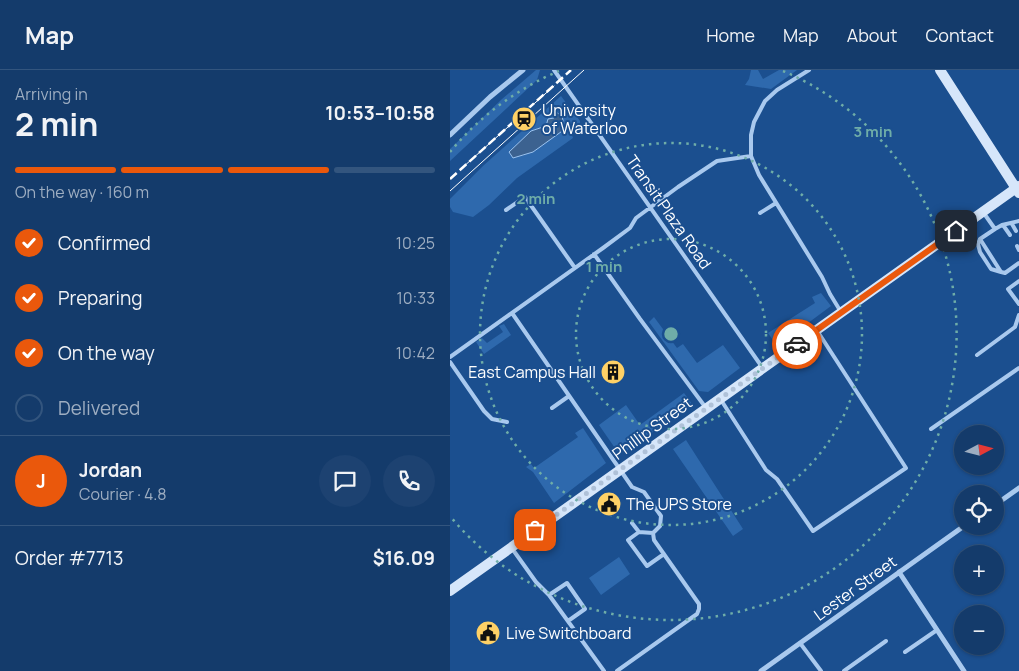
<!DOCTYPE html>
<meta charset="utf-8">
<style>
:root{--surface:#143b6b;--page:#1d4271;--text:#f1f3f6;--muted:#9dadc1;--line:#33557e;--accent:#ea580c}
body{margin:0;font-family:Manrope,sans-serif;background:var(--page);color:var(--text);height:100vh;display:flex;flex-direction:column;font-size:19px;white-space:nowrap}
*{box-sizing:border-box;margin:0}
p{font-size:16px;color:var(--muted)}
.icon{flex:none;width:28px;height:28px;fill:none;stroke:currentColor;stroke-width:2;stroke-linecap:round;stroke-linejoin:round}
.map{position:relative;flex:1;overflow:hidden}
.side{display:flex;flex-direction:column;background:var(--surface);width:450px}
.side>*{flex:none}
.needle{width:32px;rotate:83deg}
.buttons{position:absolute;left:504px;top:355px;display:grid;gap:10px}
.buttons a{display:grid;place-items:center;width:50px;height:50px;border-radius:50%;background:var(--surface);box-shadow:0 1px 4px #0004,0 0 0 1px var(--line);font-size:25px}
.pin{position:absolute;display:grid;place-items:center;width:42px;height:42px;color:#fff;margin:-21px;border-radius:10px;box-shadow:0 2px 8px #0006}
.courier{position:absolute;display:grid;place-items:center;width:50px;height:50px;margin:-25px;border:4px solid #ea580c;border-radius:50%;background:#fff;color:#222;box-shadow:0 1px 6px #0007}
.summary em{font-style:normal;font-weight:700}
.summary div{display:flex;flex-direction:column-reverse}
.summary{display:flex;align-items:center;justify-content:space-between;height:85px;padding:0 15px}
h1{font-size:32px;font-weight:700;line-height:38px}
.bar{display:grid;grid-template-columns:repeat(4,1fr);gap:8px 5px;align-content:center;height:60px;padding:0 15px}
.bar i{height:6px;border-radius:4px;background:var(--line)}
.bar .selected{background:var(--accent)}
.bar p{grid-column:span 4}
.line{display:flex;align-items:center;gap:12px;padding:0 15px;border-top:1px solid var(--line)}
.line div{flex:1}
.round{display:grid;place-items:center;flex:none;width:52px;height:52px;border-radius:26px;background:var(--page)}
ol{padding:0 15px;list-style:none}
li{display:flex;align-items:center;gap:15px;height:55px}
li p{margin-inline-start:auto}
li .icon{padding:5px;border-radius:50%;background:var(--accent);color:#fff;stroke-width:4}
li:last-child{color:var(--muted)}
li i{width:28px;height:28px;border:2px solid var(--line);border-radius:50%}
header{display:flex;align-items:center;gap:30px;box-sizing:border-box;height:70px;padding:0 25px;background:var(--surface);border-bottom:1px solid var(--line)}
header strong{font-size:24px}
nav{display:flex;gap:28px;margin-inline-start:auto;font-size:18px}
main{display:flex;flex:1;min-height:0}
.map>svg:first-child{display:block}
.green{fill:#2e69ad;fill-rule:evenodd}
.water{fill:#3c6290;stroke:#9cc4f0}
.lines{fill:none;stroke-linecap:round;stroke-linejoin:round}
.lane{stroke:#a9c9ee;stroke-width:4}
.street{stroke:#a9c9ee;stroke-width:5}
.secondary{stroke:#d6e6fa;stroke-width:10}
.tram{stroke:#fff;stroke-width:1}
.rail{stroke:#fff;stroke-width:2.5;stroke-dasharray:9 4;stroke-linecap:butt}
.done{stroke:#afc1d8;stroke-width:5;stroke-dasharray:0 9}
.route{stroke:#ea580c;stroke-width:6}
.ring{fill:none;stroke:#6fada8;stroke-width:2.5;stroke-dasharray:2.5 5}
.labels{text-anchor:middle;dominant-baseline:central;stroke-width:4;stroke-linejoin:round;paint-order:stroke}
.poi-label{font-size:16px;fill:#fff;stroke:#1b4f8f;text-anchor:start}
.street-label{font-size:16px;fill:#fff;stroke:#1b4f8f}
.centre{fill:#6fada8;stroke:#1b4f8f;stroke-width:2.5}
.ring-label{font-size:15px;text-anchor:middle;font-weight:bold;fill:#6fada8;stroke:#1b4f8f;stroke-width:4;stroke-linejoin:round;paint-order:stroke}
</style>
<header>
<strong>Map</strong>
<nav><a>Home</a><a>Map</a><a>About</a><a>Contact</a></nav>
</header>
<main>
<section class="side">
<div class="summary"><div><h1>2 min</h1><p>Arriving in</p></div><em>10:53–10:58</em></div>
<div class="bar"><i class="selected"></i><i class="selected"></i><i class="selected"></i><i></i><p>On the way · 160 m</p></div>
<ol>
<li><svg class="icon" aria-label="check" viewBox="0 0 24 24"><path d="M5 12l5 5 9-10"/></svg>Confirmed<p>10:25</p></li>
<li><svg class="icon" aria-label="check" viewBox="0 0 24 24"><path d="M5 12l5 5 9-10"/></svg>Preparing<p>10:33</p></li>
<li><svg class="icon" aria-label="check" viewBox="0 0 24 24"><path d="M5 12l5 5 9-10"/></svg>On the way<p>10:42</p></li>
<li><i></i>Delivered</li>
</ol>
<div class="line" style="height:90px"><b class="round" style="background:var(--accent);color:#fff">J</b><div><b>Jordan</b><p>Courier · 4.8</p></div><a class="round"><svg class="icon" aria-label="chat" viewBox="0 0 24 24"><path d="M4 5h16v11H9l-5 4z"/></svg></a><a class="round"><svg class="icon" aria-label="phone" viewBox="0 0 24 24"><path d="M5 4h4l2 5-3 2q2 4 5 5l2-3 5 2v4C11 20 4 13 5 4z"/></svg></a></div>
<div class="line" style="height:65px"><div>Order #7713</div><b>$16.09</b></div>
</section>
<div class="map">
<svg width="569" height="601" viewBox="0 0 569 601">
<rect width="100%" height="100%" fill="#1b4f8f"/>
<path class="green" d="M86 0H90L87 10 0 91V79L52 29Z
M301 0H308L313 9 329 0H347L321 19 295 15 299 9Z
M111 26 130 51V59L122 65 123 68 67 108 39 135 23 147 3 142 0 137V129L34 95ZM104 48 115 59 83 81 72 86 59 82 81 61 96 56Z
M371 223 381 236 327 276 318 263 365 233 362 227Z
M204 247 227 278 233 274 247 293 273 275 290 298 258 322 249 321 199 252Z
M54 254 61 265 34 284 26 272 32 268 37 273 53 262 49 256Z
M234 323 242 334 174 383 167 381 149 355 176 335 190 355Z
M133 358 156 393 104 433 83 402 76 397 81 394 84 398 128 367 125 363Z
M236 370 293 459 283 466 223 379Z
M169 487 180 504 151 525 139 508Z"/>
<path class="water" d="M106 42 112 46 115 59 83 82 63 88 59 82 81 61 96 56 98 49 104 48Z"/>
<g class="lines">
<path class="lane" d="M104 0 312 297
M359 0 327 20 315 31 304 52 301 65V86L309 105 372 207 380 224 391 242
M56 140 75 127 125 198
M533 142 545 159 552 155 569 151
M310 143 326 133
M562 154 566 161
M553 155 560 165
M530 169 551 202 541 199 530 182 528 174 530 169 545 159
M567 176 569 180
M144 184 190 249 256 338
M551 202 555 203 569 193
M569 234 558 219 569 211
M62 243 182 417 194 422 211 446 210 456 203 463 189 462 178 470 197 496 214 484
M527 285 565 257 569 245
M0 287 153 178 180 158 186 148 228 117 267 91 301 86
M0 292 34 341 42 349 57 352
M271 330 316 400 327 409 363 461 456 398 368 262
M102 338 119 326
M481 359 569 298
M182 453 189 462
M61 477 86 512 99 525 154 601
M99 525 117 513 135 539 118 551
M350 573 371 601
M455 582 487 560
M167 601 247 544 249 539V534L204 470 203 463
M394 601 436 571"/>
<path class="street" d="M0 65 40 27 73 0
M545 435 569 418
M449 502 514 601
M311 601 514 456"/>
<path class="secondary" d="M490 0 569 123
M0 521 569 116"/>
<path class="tram" d="M12 98 104 16
M0 121 134 0"/>
<path class="rail" d="M0 109 121 0"/>
</g>
<g class="lines">
<path class="done" d="M85 460 347 274"/>
<path class="route" d="M347 274 506 161"/>
</g>
<g class="ring">
<circle cx="221" cy="264" r="95"/>
<circle cx="221" cy="264" r="191"/>
<path d="M0 82A286 286 0 0 1 109 1M333 1A286 286 0 1 1 0 446"/>
</g>
<defs>
<symbol id="station-disc" viewBox="-11 -11 22 22"><circle r="9.5" fill="#ffd166" stroke="#1b4f8f"/><path d="M-3-6H3Q5-6 5-4V2Q5 4 3 4L4.5 6H3L1.5 4h-3L-3 6H-4.5L-3 4Q-5 4-5 2V-4Q-5-6-3-6ZM-3.5-4v3h7v-3ZM-3.5 1v1.5H-2V1ZM2 1v1.5H3.5V1Z" fill="#111"/></symbol>
<symbol id="building-disc" viewBox="-11 -11 22 22"><circle r="9.5" fill="#ffd166" stroke="#1b4f8f"/><path d="M-4-6H4V6H1V3H-1V6H-4ZM-2.5-4.3h1.7v1.8h-1.7ZM.8-4.3h1.7v1.8H.8ZM-2.5-1h1.7V.8h-1.7ZM.8-1h1.7V.8H.8Z" fill="#111"/></symbol>
<symbol id="civic-disc" viewBox="-11 -11 22 22"><circle r="9.5" fill="#ffd166" stroke="#1b4f8f"/><path d="M-.6-6.5H3V-4.5H.6V-3L4-1V1h2V6H-6V1h2V-1L-.6-3ZM-1.2 2.5V6h2.4V2.5Z" fill="#111"/></symbol>
</defs>
<g fill-rule="evenodd">
<use href="#station-disc" x="60" y="35" width="28" height="28"/>
<use href="#building-disc" x="149" y="288" width="28" height="28"/>
<use href="#civic-disc" x="145" y="420" width="28" height="28"/>
<use href="#civic-disc" x="24" y="549" width="28" height="28"/>
</g>
<g class="labels">
<g class="poi-label">
<text x="92" y="40">University<tspan x="92" dy="18">of Waterloo</tspan></text>
<text x="146" y="302" text-anchor="end">East Campus Hall</text>
<text x="176" y="434">The UPS Store</text>
<text x="56" y="563">Live Switchboard</text>
</g>
<g class="street-label">
<text transform="translate(219 142) rotate(55)">Transit Plaza Road</text>
<text transform="translate(202 358) rotate(-36)">Phillip Street</text>
<text transform="translate(405 518) rotate(-36)">Lester Street</text>
</g>
</g>
<circle cx="221" cy="264" r="8" class="centre"/>
<g class="ring-label">
<text x="423" y="67">3 min</text>
<text x="86" y="134">2 min</text>
<text x="154" y="202">1 min</text>
</g>
</svg>
<div class="buttons">
<a><svg class="needle" viewBox="-14 -14 28 28"><path d="M0-13l5 13h-10z" fill="#e53935"/><path d="M0 13l5-13h-10z" fill="#9dadc1"/></svg></a>
<a><svg class="icon" aria-label="locate" viewBox="0 0 24 24"><circle cx="12" cy="12" r="6"/><path d="M12 2v4M12 18v4M2 12h4M18 12h4"/></svg></a>
<a>+</a>
<a>−</a>
</div>
<div class="pin" style="left:85px;top:460px;background:#ea580c"><svg class="icon" aria-label="bag" viewBox="0 0 24 24"><path d="M5 8h14l-1 12H6zM9 8a3 3 0 0 1 6 0"/></svg></div>
<div class="pin" style="left:506px;top:161px;background:#1f2937"><svg class="icon" aria-label="home" viewBox="0 0 24 24"><path d="M3 11l9-7 9 7M6 9v11h12V9"/></svg></div>
<div class="courier" style="left:347px;top:274px"><svg class="icon" aria-label="car" viewBox="0 0 24 24"><path d="M5 17H2v-5l4-1 3-4h7l3 4 3 1v5h-3M9 17h6M6 11h13"/><circle cx="7" cy="17" r="2"/><circle cx="17" cy="17" r="2"/></svg></div>
</div>
</main>
